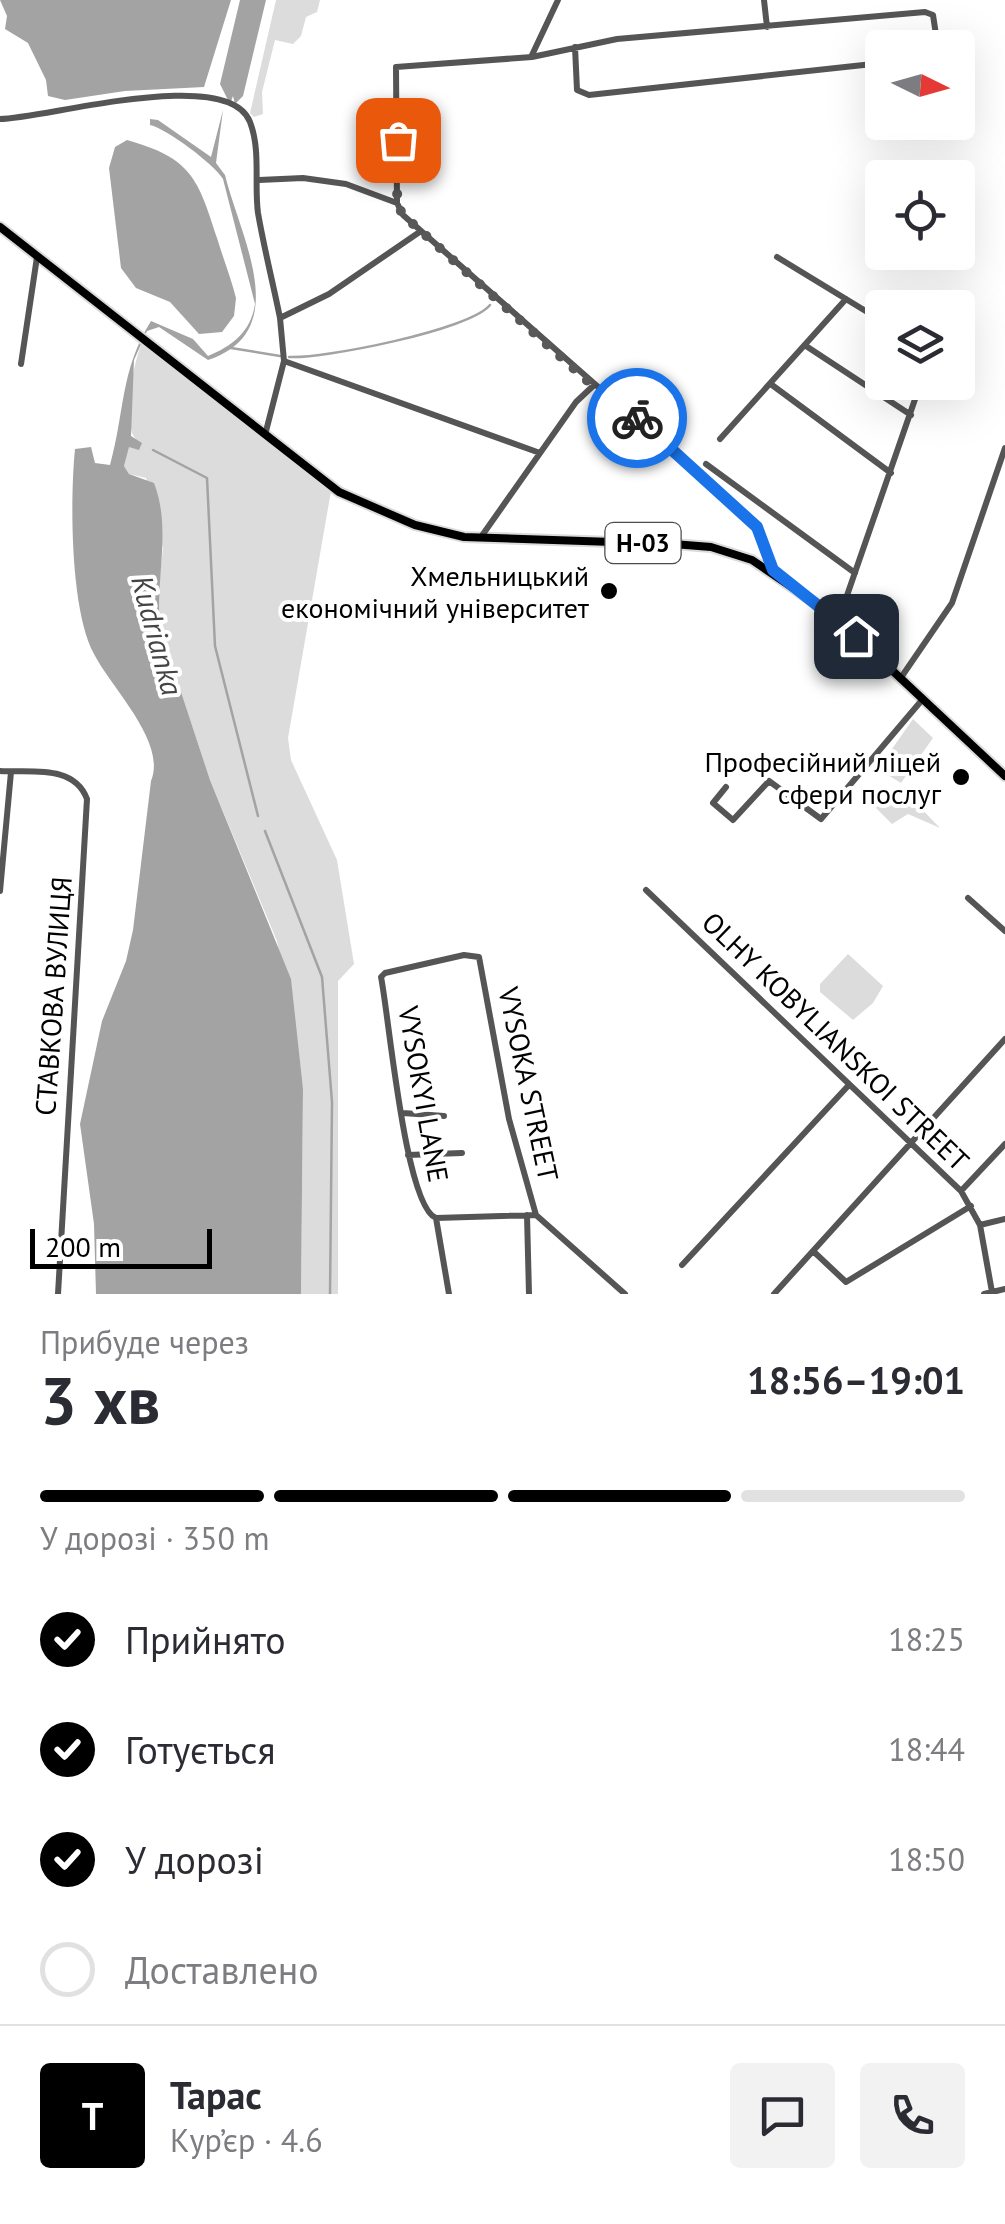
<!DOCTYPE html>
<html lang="uk">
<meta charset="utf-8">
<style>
:root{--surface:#fff;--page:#f2f2f3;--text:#2b2b33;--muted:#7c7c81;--line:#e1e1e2;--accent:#000}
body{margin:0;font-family:"PT Sans",sans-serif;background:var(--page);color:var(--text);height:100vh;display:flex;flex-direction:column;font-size:38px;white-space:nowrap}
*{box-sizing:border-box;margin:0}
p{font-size:32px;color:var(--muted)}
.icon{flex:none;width:55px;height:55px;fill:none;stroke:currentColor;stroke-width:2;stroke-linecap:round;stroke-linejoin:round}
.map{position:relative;height:1294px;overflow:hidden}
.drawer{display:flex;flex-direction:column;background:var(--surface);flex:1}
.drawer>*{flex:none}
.needle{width:65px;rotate:95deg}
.buttons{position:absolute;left:865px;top:30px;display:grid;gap:20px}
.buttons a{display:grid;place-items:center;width:110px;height:110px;border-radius:10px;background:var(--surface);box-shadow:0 10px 40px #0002;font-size:50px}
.scale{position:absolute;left:30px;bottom:25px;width:182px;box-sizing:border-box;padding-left:10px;border:5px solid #000;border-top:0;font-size:28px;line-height:35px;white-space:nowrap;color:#000;-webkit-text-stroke:8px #fff;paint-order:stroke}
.pin{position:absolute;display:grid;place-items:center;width:85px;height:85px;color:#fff;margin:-42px;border-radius:20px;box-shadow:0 5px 15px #0006}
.courier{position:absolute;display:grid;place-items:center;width:100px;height:100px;margin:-50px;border:8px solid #1a73e8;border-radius:50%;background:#fff;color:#222;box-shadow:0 2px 12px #0007}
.headline em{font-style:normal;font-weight:700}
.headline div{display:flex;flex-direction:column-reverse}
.headline{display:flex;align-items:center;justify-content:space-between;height:170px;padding:0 40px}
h1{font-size:65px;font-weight:700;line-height:75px}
.bar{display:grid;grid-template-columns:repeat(4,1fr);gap:15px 10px;align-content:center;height:120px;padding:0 40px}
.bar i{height:12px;border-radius:8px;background:var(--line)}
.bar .current{background:var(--accent)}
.bar p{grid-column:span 4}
.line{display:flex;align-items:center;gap:25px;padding:0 40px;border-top:2px solid var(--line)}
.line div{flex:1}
.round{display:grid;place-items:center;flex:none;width:105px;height:105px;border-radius:10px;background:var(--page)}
ol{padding:0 40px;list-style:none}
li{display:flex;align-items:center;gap:30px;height:110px}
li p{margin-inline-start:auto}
li .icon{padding:10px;border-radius:50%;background:var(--accent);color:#fff;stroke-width:4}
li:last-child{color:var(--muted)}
li i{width:55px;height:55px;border:5px solid var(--line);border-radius:50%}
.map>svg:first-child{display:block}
.green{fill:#dcdcdc}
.water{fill:#a3a3a3}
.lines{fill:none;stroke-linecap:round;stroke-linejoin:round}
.stream{stroke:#a3a3a3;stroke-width:2.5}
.major-casing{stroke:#dbdbdb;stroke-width:12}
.minor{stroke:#555;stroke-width:6}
.major{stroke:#000;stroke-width:8}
.done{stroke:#595959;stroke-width:10;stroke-dasharray:0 18}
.route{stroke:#1a73e8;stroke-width:12}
.poi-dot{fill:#000;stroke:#fff;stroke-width:4}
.labels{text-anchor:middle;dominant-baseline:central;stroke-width:8;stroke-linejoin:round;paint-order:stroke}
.shield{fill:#fff;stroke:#4c4c4c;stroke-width:2.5}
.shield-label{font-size:25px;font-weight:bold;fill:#000}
.poi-label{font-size:28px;fill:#000;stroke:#fff;text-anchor:end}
.street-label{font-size:28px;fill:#000;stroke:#fff}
.water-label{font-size:30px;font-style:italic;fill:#444;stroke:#fff}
</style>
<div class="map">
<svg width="1005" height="1294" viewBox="0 0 1005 1294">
<rect width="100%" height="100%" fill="#fff"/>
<path class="green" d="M276 0H320L317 12 306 17 301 36 293 44 275 40 262 92 263 114 254 117 250 113Z
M142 343 331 491 288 738 291 760 337 860 354 964 338 981V1294H301L303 1089 277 941 210 780 160 628 157 602 163 548 146 478 129 474 124 466 128 448 136 439C122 426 133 362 142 343Z
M913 719 933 738 901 783 878 769Z
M865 786 900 802 912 792 915 802 940 828 908 814 892 824 860 792Z
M848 954 883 986 873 1003 853 1020 820 992V984Z"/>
<path class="water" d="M0 0H231L204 87 125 91 65 100 48 96 46 80 28 43 5 29 7 16Z
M240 0H266L243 96 235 104 233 96 230 104 220 84Z
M223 110 216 163 225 175C241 239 294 331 208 360L159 327 147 331 134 360 131 436 142 443 139 450 129 447 124 466 129 474 154 483C172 529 155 580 160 628L210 780 291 979 303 1089 301 1294H96L94 1224 80 1124 102 1021 126 961 133 930 151 781C167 742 112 689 94 654 70 610 70 499 75 449L91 447 95 463 110 465C125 411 120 371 151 321L193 339 208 356C232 346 251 332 255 304L223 179C214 164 167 129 150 125V119L158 120 211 157Z
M127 140C191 158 198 178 217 238 223 258 231 278 236 298L234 316 222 332 199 334 170 302 136 288 121 268 109 168 115 147Z"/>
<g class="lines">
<path class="stream" d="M231 348 280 356
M289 357C322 359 470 330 490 305
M153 450 207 478 215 646 258 816
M265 831 322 977 332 1102 330 1294"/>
<defs>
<path id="major" d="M0 227 339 492 415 525 464 537 673 544 711 547 752 560 834 616 1005 776"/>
</defs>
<use href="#major" class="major-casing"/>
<path class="minor" d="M764 0 767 27
M575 47 577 90 589 95 882 63
M532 55 558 0
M0 119C47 118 229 65 250 122 261 151 254 183 258 213 264 248 273 283 280 318
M259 180 303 178 346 184 397 203 403 215 757 527 773 570
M397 203 396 67 532 57 617 39 925 12 933 15 938 48
M777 257 882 321
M806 346 911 415
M284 361 540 453
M21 364 37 257
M772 385 891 473
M265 435 284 361 280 318 329 294 421 231
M720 439 846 299
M706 464 855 573
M481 537 576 402 593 386
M834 616 843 607 921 382
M900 679 952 603 1005 448
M0 771C31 773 74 764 87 799L58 1294
M726 787 713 803 733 820 769 781 821 819 922 700
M646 890 961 1191 980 1225 992 1292
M0 891 11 772
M968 898 1005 931
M403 1113 444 1116
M408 1155 462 1153
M961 1191 1005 1144
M527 1215 529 1294
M536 1215 436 1218C405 1206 389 1016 381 977L385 973 464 955 479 957 509 1119 536 1215 625 1294
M436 1218 449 1294
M980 1225 1005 1219
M813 1251 846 1282 971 1206
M682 1265 848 1086
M774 1294 1005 1039
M984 1294 1005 1289"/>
<use href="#major" class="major"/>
</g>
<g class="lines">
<path class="done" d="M398 140 397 204 403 215 593 386 637 418"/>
<path class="route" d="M637 418 757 527 773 570 856 636"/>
</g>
<g class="poi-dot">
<circle cx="609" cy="591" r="10"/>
<circle cx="961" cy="777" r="10"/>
</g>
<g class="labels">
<rect class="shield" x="605.5" y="523" width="75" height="40" rx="8"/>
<g class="shield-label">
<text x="643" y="543">Н-03</text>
</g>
<g class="poi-label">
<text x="589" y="575">Хмельницький<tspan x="589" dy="32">економічний університет</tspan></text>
<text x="941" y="761">Професійний ліцей<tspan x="941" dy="32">сфери послуг</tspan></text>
</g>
<g class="street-label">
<text transform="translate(53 996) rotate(-86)">СТАВКОВА ВУЛИЦЯ</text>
<text transform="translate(836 1041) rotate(44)">OLHY KOBYLIANSKOI STREET</text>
<text transform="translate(529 1084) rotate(78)">VYSOKA STREET</text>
<text transform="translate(424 1094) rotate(80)">VYSOKYI LANE</text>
</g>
<g class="water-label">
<text transform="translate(158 635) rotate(75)">Kudrianka</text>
</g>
</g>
</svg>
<div class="buttons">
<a><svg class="needle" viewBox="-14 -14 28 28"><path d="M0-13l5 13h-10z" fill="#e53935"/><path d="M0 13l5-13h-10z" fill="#7c7c81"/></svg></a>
<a><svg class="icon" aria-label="locate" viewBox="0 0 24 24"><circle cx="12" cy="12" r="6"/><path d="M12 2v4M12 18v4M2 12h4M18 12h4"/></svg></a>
<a><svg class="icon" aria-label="layers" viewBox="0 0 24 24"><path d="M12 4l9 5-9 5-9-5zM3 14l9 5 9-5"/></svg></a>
</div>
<div class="scale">200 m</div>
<div class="pin" style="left:398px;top:140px;background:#ea580c"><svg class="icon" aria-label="bag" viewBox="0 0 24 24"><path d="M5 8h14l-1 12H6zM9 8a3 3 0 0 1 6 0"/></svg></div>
<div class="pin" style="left:856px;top:636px;background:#1f2937"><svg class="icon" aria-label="home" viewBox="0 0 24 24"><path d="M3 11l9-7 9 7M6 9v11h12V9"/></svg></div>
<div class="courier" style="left:637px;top:418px"><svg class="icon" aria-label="bike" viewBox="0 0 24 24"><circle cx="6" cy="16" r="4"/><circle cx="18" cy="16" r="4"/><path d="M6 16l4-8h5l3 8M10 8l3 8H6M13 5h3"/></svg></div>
</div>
<section class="drawer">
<div class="headline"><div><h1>3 хв</h1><p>Прибуде через</p></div><em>18:56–19:01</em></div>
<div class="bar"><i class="current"></i><i class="current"></i><i class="current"></i><i></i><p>У дорозі · 350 m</p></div>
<ol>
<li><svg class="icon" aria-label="check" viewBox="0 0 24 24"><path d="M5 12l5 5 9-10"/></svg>Прийнято<p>18:25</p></li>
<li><svg class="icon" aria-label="check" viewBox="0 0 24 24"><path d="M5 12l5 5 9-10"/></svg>Готується<p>18:44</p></li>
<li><svg class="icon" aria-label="check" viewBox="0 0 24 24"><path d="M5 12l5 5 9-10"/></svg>У дорозі<p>18:50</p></li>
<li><i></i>Доставлено</li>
</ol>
<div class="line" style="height:180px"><b class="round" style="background:var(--accent);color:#fff">Т</b><div><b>Тарас</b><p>Кур’єр · 4.6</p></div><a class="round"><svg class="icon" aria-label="chat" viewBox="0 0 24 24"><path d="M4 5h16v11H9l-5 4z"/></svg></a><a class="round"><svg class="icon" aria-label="phone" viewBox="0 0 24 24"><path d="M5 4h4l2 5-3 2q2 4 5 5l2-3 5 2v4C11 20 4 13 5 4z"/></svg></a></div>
</section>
